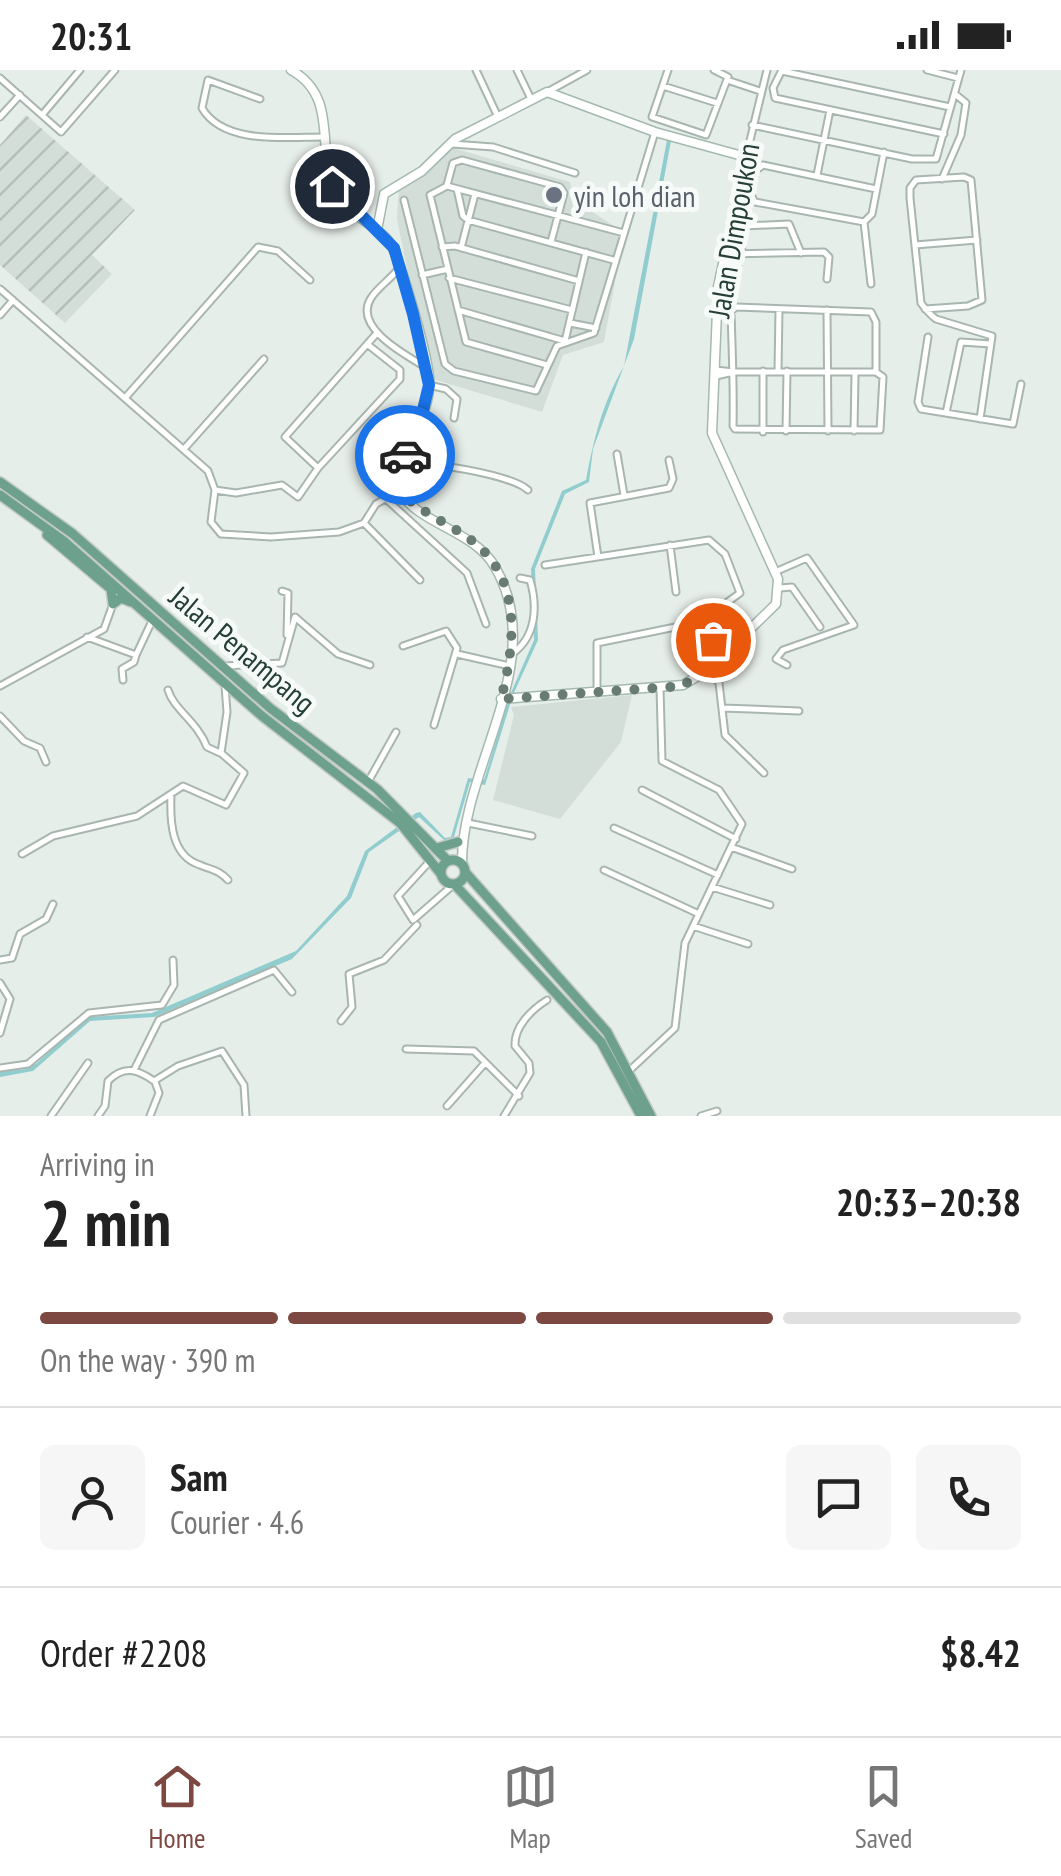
<!DOCTYPE html>
<meta charset="utf-8">
<style>
:root{--surface:#fff;--page:#f6f6f6;--text:#222;--muted:#767676;--line:#e0e0e0;--accent:#7c4841}
body{margin:0;font-family:"PT Sans Narrow",sans-serif;background:var(--page);color:var(--text);height:100vh;display:flex;flex-direction:column;font-size:38px;white-space:nowrap}
*{box-sizing:border-box;margin:0}
p{font-size:32px;color:var(--muted)}
.icon{flex:none;width:55px;height:55px;fill:none;stroke:currentColor;stroke-width:2;stroke-linecap:round;stroke-linejoin:round}
.map{position:relative;height:1046px;overflow:hidden}
.side{display:flex;flex-direction:column;background:var(--surface);flex:1}
.side>*{flex:none}
.pin{position:absolute;display:grid;place-items:center;width:85px;height:85px;color:#fff;margin:-42px;border:5px solid #fff;border-radius:50%;box-shadow:0 2px 10px #0007}
.courier{position:absolute;display:grid;place-items:center;width:100px;height:100px;margin:-50px;border:8px solid #1a73e8;border-radius:50%;background:#fff;color:#222;box-shadow:0 2px 12px #0007}
.headline em{font-style:normal;font-weight:700}
.headline div{display:flex;flex-direction:column-reverse}
.headline{display:flex;align-items:center;justify-content:space-between;height:170px;padding:0 40px}
h1{font-size:65px;font-weight:700;line-height:75px}
.bar{display:grid;grid-template-columns:repeat(4,1fr);gap:15px 10px;align-content:center;height:120px;padding:0 40px}
.bar i{height:12px;border-radius:8px;background:var(--line)}
.bar .current{background:var(--accent)}
.bar p{grid-column:span 4}
.line{display:flex;align-items:center;gap:25px;padding:0 40px;border-top:2px solid var(--line)}
.line div{flex:1}
.round{display:grid;place-items:center;flex:none;width:105px;height:105px;border-radius:15px;background:var(--page)}
.status{display:flex;justify-content:space-between;align-items:center;height:70px;padding:0 50px;background:var(--surface);direction:ltr}
.status svg{height:28px;fill:currentColor}
.menu{display:flex;justify-content:space-around;align-items:center;height:140px;border-top:2px solid var(--line);background:var(--surface);font-size:28px;color:var(--muted)}
.menu a{display:grid;justify-items:center;gap:5px}
.menu .current{color:var(--accent)}
.map>svg:first-child{display:block}
.built{fill:#d4ded8}
.industrial{fill:url(#industrial-furrows)}
.water{fill:#91cdcf}
.lines{fill:none;stroke-linecap:round;stroke-linejoin:round}
.street-casing{stroke:#a8b6af;stroke-width:9}
.secondary-casing{stroke:#a4b9af;stroke-width:11}
.primary-casing{stroke:#c2c9c6;stroke-width:12}
.street{stroke:#fff;stroke-width:5}
.secondary{stroke:#fff;stroke-width:8}
.primary{stroke:#6da18d;stroke-width:9}
.done{stroke:#697c74;stroke-width:10;stroke-dasharray:0 18}
.route{stroke:#1a73e8;stroke-width:12}
.worship-dot{fill:#6b7280;stroke:#f6faf8;stroke-width:4}
.labels{text-anchor:middle;dominant-baseline:central;stroke-width:10;stroke-linejoin:round;paint-order:stroke}
.worship-label{font-size:30px;fill:#5b616d;stroke:#f6faf8;text-anchor:start}
.street-label{font-size:30px;fill:#253f35;stroke:#f6faf8}
</style>
<div class="status"><b>20:31</b><svg viewBox="0 0 49 12"><path d="M0 12V9h3v3zM5 12V6h3v6zM10 12V3h3v9zM15 12V0h3v12zM26 1h20v11H26zM47 4h2v5h-2z"/></svg></div>
<div class="map">
<svg width="1061" height="1046" viewBox="0 0 1061 1046">
<defs>
<pattern id="industrial-furrows" width="10" height="10" patternUnits="userSpaceOnUse" patternTransform="scale(2.5)"><rect width="10" height="10" fill="#d4ded8"/><path d="M-1 1l2-2M0 10L10 0M9 11l2-2" fill="none" stroke="#b6c0ba"/></pattern>
</defs>
<rect width="100%" height="100%" fill="#e6eee9"/>
<path class="built" d="M446 76 570 112 575 130 624 163 604 272 563 285 542 342 429 308 397 149 399 113 422 101Z
M632 625 621 672 560 749 493 730 514 645 511 637Z"/>
<path class="industrial" d="M26 45 135 140 92 185 112 204 65 253 0 195V75Z"/>
<path class="water" d="M667 70 671 71 634 269 593 379 589 412 565 424 535 499 538 570 513 625 485 715 470 712 453 770H444L419 747 369 782 351 828 292 889 154 947 90 951 33 1001 0 1007V1002L26 999 37 993 88 947 152 943 296 881 347 826 365 781 416 743 420 742 445 768 451 767 468 708 484 710 510 625 534 570 531 499 562 421 586 410C594 368 602 334 624 296Z"/>
<g class="lines">
<defs>
<path id="street" d="M476 0 498 47
M517 0 531 29
M668 0 652 47 706 65 728 7 714 0
M782 0 773 18 775 28 944 64
M927 0 958 8
M782 1 950 37
M0 8 61 62 115 0
M727 10 760 21
M663 16 717 33
M549 21 587 0
M260 29 208 10 202 38C223 75 287 67 324 67
M42 45 80 0
M0 47 20 25
M752 55 912 89H936L961 0
M452 74 493 77 575 103
M746 87 767 0
M817 105 830 40
M942 109 961 65 966 33 955 24
M447 115 453 93 462 90 560 117 564 123 551 172
M457 119 463 146 468 150 613 190
M404 130 445 294 454 301 536 321 557 276 594 263 655 62
M864 152 755 132 751 125 755 101 763 95 876 119
M915 175 977 170
M442 177 455 176 579 211
M461 178 475 124
M726 184 824 182 829 187 827 209
M741 184 744 156 789 154 801 183
M399 198C391 209 378 217 371 228 352 258 408 286 427 298
M422 205 448 199
M449 208 572 240
M871 214 864 152 872 144 884 82
M0 219 208 401 215 420 211 452 221 464 271 467 339 462 364 453 376 434 399 421
M925 239 968 236 982 230 971 110 964 107 916 110 910 118V128L921 233C926 240 929 244 936 249L992 266 980 349
M458 240 565 271
M827 240 828 361
M0 245 13 230
M570 253 596 258
M928 267 918 332 921 339 1013 354 1021 314
M565 271 586 182
M547 295 466 272 430 125 447 116 624 163
M716 300 733 302H876L883 307 880 360 735 359 733 356C734 317 732 279 731 241L736 237 871 242 876 252V302
M778 301 779 239
M716 306 733 302
M429 315 446 319 457 329 454 348
M125 328 258 177 278 181 310 210
M946 343 961 272 991 274
M786 361 787 301
M854 361 855 304
M763 362V301
M184 379 264 289
M617 384 624 425
M402 394C425 390 512 405 528 420
M318 398 285 367 377 263
M215 420 236 423 282 415 298 427 318 398 400 309V300L367 274
M385 428 467 503 486 554
M364 453 420 510
M670 475 676 522
M598 487 590 433 669 418 673 409 669 390
M545 495 709 470 725 484 740 523 700 552
M775 502 807 488 854 555 783 580 776 589 787 595
M780 518 792 517 820 557
M282 521 288 523 287 565
M700 552 723 583
M87 567 136 585 152 551
M403 576 446 561 457 578 434 655
M728 579 724 573 739 562 744 565
M457 584 510 596
M512 584C536 567 538 537 530 510L520 508
M225 596 282 593 295 547 338 584 370 595
M708 600 719 613 725 665 764 703
M123 610 122 599 134 592 136 585
M0 616 104 559 113 534
M168 620C174 640 197 651 207 677L220 683
M597 623V573L700 552
M723 638 799 641
M0 646 24 671 40 678 46 692
M368 712 396 662
M642 720 736 769
M171 726C170 751 171 786 200 795 212 800 219 800 228 810
M468 753 532 766
M614 758 718 805
M731 777 792 799
M22 784 53 766 137 746 183 716 226 735 244 703 221 683 227 642 225 616
M430 791 398 826 413 850 453 815
M604 800 699 844
M712 817 770 835
M693 856 748 874
M0 890 12 888 20 864 46 849 53 834
M0 913 10 929 0 963
M341 951 352 937 349 904 384 890 417 855
M406 979 474 981 519 1026
M0 998 28 994 89 943 162 935 174 915 173 890
M134 1000 159 950 274 900 292 922
M630 1000 675 958 685 873 742 754 719 720 662 691 660 618
M447 1036 485 993
M51 1046 88 993
M98 1046 105 1036 108 1011C124 995 137 999 154 1011L178 996 222 981 244 1015 246 1046
M150 1046 159 1023 155 1012
M504 1046 530 1003 529 993 515 976C514 957 531 940 547 930
M701 1046 717 1041"/>
<path id="secondary" d="M291 0C337 25 318 75 332 116 340 140 371 152 387 169 400 183 427 285 429 307 434 346 393 387 396 415 414 455 473 458 495 497 550 591 461 697 462 794
M377 160 384 124 422 101 455 69 547 22 655 62 746 87 718 217 712 363 778 509 776 534 708 600 683 615 501 629"/>
<path id="primary" d="M0 412 73 464 270 638 377 719 448 791
M0 425 65 472 262 646 400 753 441 804
M47 465 111 519 113 534 121 528 131 532
M437 778 458 772
M441 802a12 12 0 1 1 24 0a12 12 0 1 1-24 0Z
M465 802 607 962 651 1046
M455 815 601 972 641 1046"/>
</defs>
<use href="#street" class="street-casing"/>
<use href="#secondary" class="secondary-casing"/>
<use href="#primary" class="primary-casing"/>
<use href="#street" class="street"/>
<use href="#secondary" class="secondary"/>
<use href="#primary" class="primary"/>
</g>
<g class="lines">
<path class="done" d="M405 385 396 404 399 421C421 443 447 452 471 470 523 508 515 575 501 629L683 616 723 583 713 570"/>
<path class="route" d="M332 116 394 178 413 244 429 315 418 361 405 385"/>
</g>
<circle class="worship-dot" cx="554" cy="125" r="10"/>
<g class="labels">
<g class="worship-label">
<text x="574" y="125">yin loh dian</text>
</g>
<g class="street-label">
<text transform="translate(733 160) rotate(-80)">Jalan Dimpoukon</text>
<text transform="translate(243 579) rotate(40)">Jalan Penampang</text>
</g>
</g>
</svg>
<div class="pin" style="left:713px;top:570px;background:#ea580c"><svg class="icon" aria-label="bag" viewBox="0 0 24 24"><path d="M5 8h14l-1 12H6zM9 8a3 3 0 0 1 6 0"/></svg></div>
<div class="pin" style="left:332px;top:116px;background:#1f2937"><svg class="icon" aria-label="home" viewBox="0 0 24 24"><path d="M3 11l9-7 9 7M6 9v11h12V9"/></svg></div>
<div class="courier" style="left:405px;top:385px"><svg class="icon" aria-label="car" viewBox="0 0 24 24"><path d="M5 17H2v-5l4-1 3-4h7l3 4 3 1v5h-3M9 17h6M6 11h13"/><circle cx="7" cy="17" r="2"/><circle cx="17" cy="17" r="2"/></svg></div>
</div>
<section class="side">
<div class="headline"><div><h1>2 min</h1><p>Arriving in</p></div><em>20:33–20:38</em></div>
<div class="bar"><i class="current"></i><i class="current"></i><i class="current"></i><i></i><p>On the way · 390 m</p></div>
<div class="line" style="height:180px"><a class="round"><svg class="icon" aria-label="person" viewBox="0 0 24 24"><circle cx="12" cy="8" r="4"/><path d="M4 21q1-7 8-7t8 7"/></svg></a><div><b>Sam</b><p>Courier · 4.6</p></div><a class="round"><svg class="icon" aria-label="chat" viewBox="0 0 24 24"><path d="M4 5h16v11H9l-5 4z"/></svg></a><a class="round"><svg class="icon" aria-label="phone" viewBox="0 0 24 24"><path d="M5 4h4l2 5-3 2q2 4 5 5l2-3 5 2v4C11 20 4 13 5 4z"/></svg></a></div>
<div class="line" style="height:130px"><div>Order #2208</div><b>$8.42</b></div>
</section>
<nav class="menu">
<a class="current"><svg class="icon" aria-label="home" viewBox="0 0 24 24"><path d="M3 11l9-7 9 7M6 9v11h12V9"/></svg>Home</a>
<a><svg class="icon" aria-label="map" viewBox="0 0 24 24"><path d="M3 6l6-2 6 2 6-2v14l-6 2-6-2-6 2zM9 4v14M15 6v14"/></svg>Map</a>
<a><svg class="icon" aria-label="saved" viewBox="0 0 24 24"><path d="M7 4h10v16l-5-4-5 4z"/></svg>Saved</a>
</nav>
